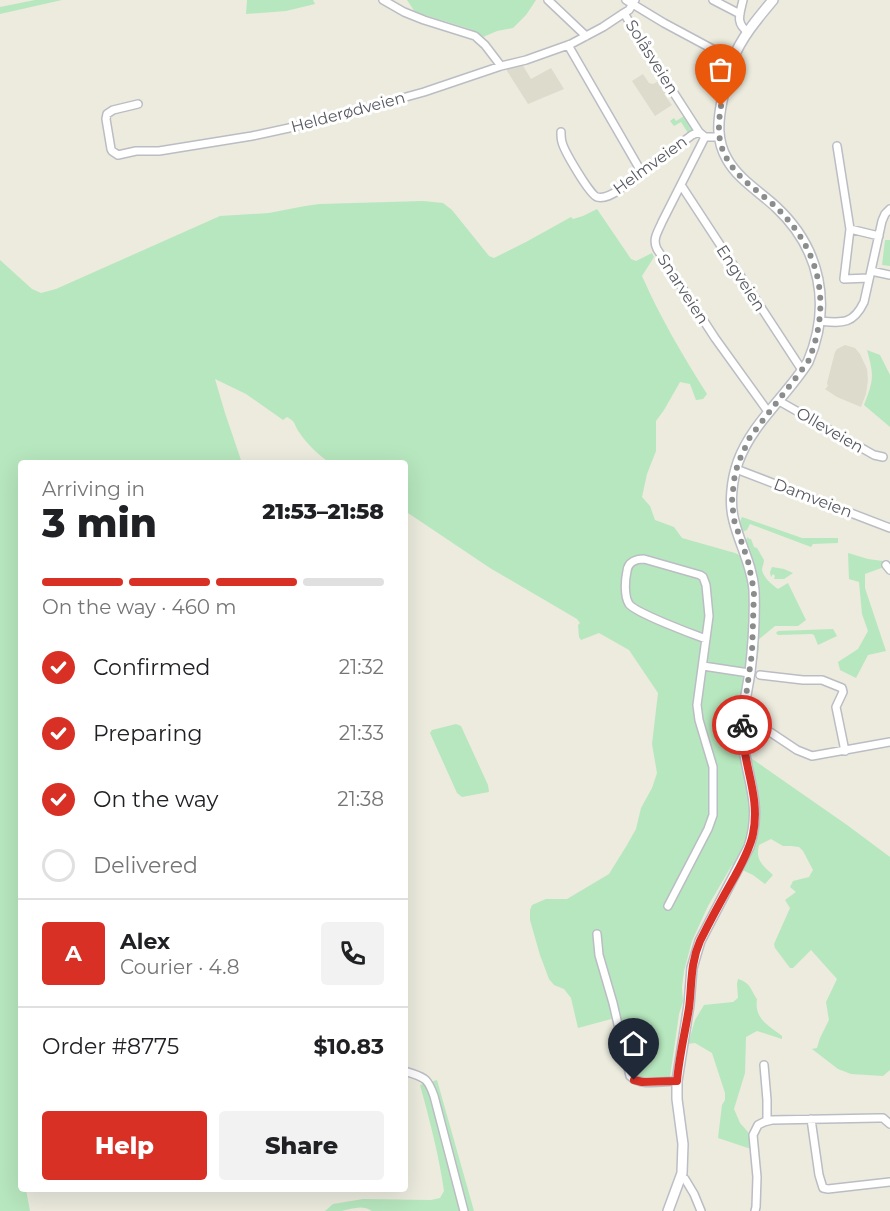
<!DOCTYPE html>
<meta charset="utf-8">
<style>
:root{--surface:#fff;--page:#f2f2f2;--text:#202124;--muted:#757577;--line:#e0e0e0;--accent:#d93025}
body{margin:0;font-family:Montserrat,sans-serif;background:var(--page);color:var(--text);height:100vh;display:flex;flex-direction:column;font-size:22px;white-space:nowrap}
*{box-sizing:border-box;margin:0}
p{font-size:20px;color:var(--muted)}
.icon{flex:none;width:33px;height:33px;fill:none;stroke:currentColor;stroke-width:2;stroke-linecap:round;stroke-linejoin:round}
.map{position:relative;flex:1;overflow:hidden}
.side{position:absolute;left:18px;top:460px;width:390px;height:732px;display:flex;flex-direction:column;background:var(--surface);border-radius:6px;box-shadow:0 6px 24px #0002}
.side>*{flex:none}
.pin{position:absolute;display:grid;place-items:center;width:51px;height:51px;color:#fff;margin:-62px -26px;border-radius:50% 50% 50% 0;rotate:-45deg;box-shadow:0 0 6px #0007}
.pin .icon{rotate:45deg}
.courier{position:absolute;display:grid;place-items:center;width:60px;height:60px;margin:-30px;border:4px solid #d93025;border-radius:50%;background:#fff;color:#222;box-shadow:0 2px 8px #0007}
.summary em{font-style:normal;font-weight:800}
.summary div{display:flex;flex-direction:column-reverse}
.summary{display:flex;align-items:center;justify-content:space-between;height:102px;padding:0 24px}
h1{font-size:39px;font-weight:800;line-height:45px}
.bar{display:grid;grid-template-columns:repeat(4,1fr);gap:9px 6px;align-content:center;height:72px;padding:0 24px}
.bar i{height:8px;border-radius:4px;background:var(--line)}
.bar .on{background:var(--accent)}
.bar p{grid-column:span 4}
.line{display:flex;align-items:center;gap:15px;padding:0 24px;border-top:2px solid var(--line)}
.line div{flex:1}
.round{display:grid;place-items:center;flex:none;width:63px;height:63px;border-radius:6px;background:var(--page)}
ol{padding:0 24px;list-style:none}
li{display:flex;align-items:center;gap:18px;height:66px}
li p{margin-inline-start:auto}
li .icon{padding:6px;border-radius:50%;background:var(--accent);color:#fff;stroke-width:4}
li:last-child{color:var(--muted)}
li i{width:33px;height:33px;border:3px solid var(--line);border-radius:50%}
.action{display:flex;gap:12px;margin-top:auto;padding:12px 24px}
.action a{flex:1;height:69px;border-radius:6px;background:var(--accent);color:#fff;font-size:24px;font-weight:800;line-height:69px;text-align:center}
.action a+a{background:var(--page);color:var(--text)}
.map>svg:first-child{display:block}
.education{fill:#dcdbcc}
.green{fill:#b7e7be}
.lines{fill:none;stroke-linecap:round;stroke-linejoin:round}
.street-casing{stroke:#bbbdc4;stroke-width:10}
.secondary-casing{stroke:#bbbec6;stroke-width:12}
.street{stroke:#fff;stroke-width:7}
.secondary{stroke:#fff;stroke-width:9}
.done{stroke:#8b8d8d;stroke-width:6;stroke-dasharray:0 10.8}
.route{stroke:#d93025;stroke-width:8}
.labels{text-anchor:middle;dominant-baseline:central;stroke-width:6;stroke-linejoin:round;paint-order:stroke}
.street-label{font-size:16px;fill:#575a61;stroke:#fff}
</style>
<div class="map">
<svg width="890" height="1211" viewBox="0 0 890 1211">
<rect width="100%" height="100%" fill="#ecebde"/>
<path class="education" d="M522 64 531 79 551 68 564 89 528 104 507 71V68Z
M643 74 649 83 653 84 659 81 666 93 664 94 672 105 655 116 632 81Z
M845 345 855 348 860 354 867 369 868 380 866 394 861 407 837 397 825 389 828 386 827 383 835 352 837 349Z"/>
<path class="green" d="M35 0H62L0 14V7Z
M247 0H313L315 4 286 11 246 14Z
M407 0H536L526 15 513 28 497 31 483 37 470 29 415 12Z
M686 115 695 128 688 133 681 122 674 126 670 121 674 118 676 121Z
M423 201 443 203 452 210 489 256 494 258 526 242 571 217 573 219 583 216 597 209 631 259 636 261 652 253 654 257 642 276C660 317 683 356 707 394L703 399 696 400 690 384 680 382 664 410 656 421V451L647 474 642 497 650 506 655 520 674 527 682 538 735 553 751 561 745 541 748 537 749 539H751L754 547 757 548 764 560C764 563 762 567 762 570 763 577 772 585 778 589L788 583 806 620 798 626H775L758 640 759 648 747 724 751 758 847 825 890 857V1070L883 1076 851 1074 838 1069 812 1049 817 1048 820 1038 829 1020 826 1002 837 979 811 950 793 968H790L775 948 774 944 790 908 785 900 796 892 790 887 793 881 809 877 813 870 803 851 799 847 791 846H783L771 839 759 845C755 860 763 866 773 875L765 884 753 875 732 865 708 906 692 941 684 971 682 987 683 1002 679 1014 670 1077H627L615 1018 578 1028 571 998 564 989 554 985 549 979 540 955 530 920V910L532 905 546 899H567L609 874 627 845 636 829 641 808 652 788 657 773 652 744 658 693 629 650 599 633 581 640 579 637 578 625 580 623 577 619 490 568 405 511V464L331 463C320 457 306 443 299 432 293 423 297 423 287 417L283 420 246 394 215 379 225 413 242 463 21 464V1190H26L30 1211H0V260L32 289 41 293 56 289 220 216 269 213 305 206 320 204Z
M885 240H890V266L882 265Z
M867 350 880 355 890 375V427L864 405C874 379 874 376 867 350Z
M742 517 802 538H838V543L813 544 811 547 750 524 747 530 742 532C740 526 739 522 742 517Z
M848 553 868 559 890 562V568L884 567 865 574V588L886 651 868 655 856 678 840 670 838 662 858 649 868 631 862 614 859 582 849 579Z
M772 567 784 569 793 573 784 579H774L775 576 773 574 771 577 770 572Z
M833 629 837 636 818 645 814 635 812 634 778 635 776 633 778 631Z
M456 724 461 726 488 785 489 792 462 797 457 793 430 733 432 730Z
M738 979C751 983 750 989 757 999 754 1019 768 1025 782 1036V1039L757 1031 746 1037 745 1073 734 1109 740 1123 748 1132 751 1149 718 1138 722 1105 725 1100V1093L712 1053 695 1043 688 1044 695 1020 704 1005 733 1002 738 998 737 984Z
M437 1080 474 1211H372C362 1204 352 1209 341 1211 336 1211 330 1211 325 1211L333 1204 363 1199 431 1200 440 1198 444 1191C439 1156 430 1121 420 1085Z"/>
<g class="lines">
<defs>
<path id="street" d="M383 0 404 12 424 20 475 36 485 45 501 66
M548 0 586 36
M626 0 664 23 733 60
M713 0 740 14
M743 0C740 14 735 23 748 32
M624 13 641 42 699 132
M568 45 642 173
M138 104 113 110 107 114 106 119 111 149 112 151 118 155 136 151H159L252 136 312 123 424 92 501 66 526 60 571 44 603 27 624 13 629 10 635 0
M561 132C561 136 561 139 562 142 564 151 590 195 597 197 605 199 613 194 619 190L692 135 699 132 705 137
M719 137H705L662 222C658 232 652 239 657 249L715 338 769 413
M837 146 850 229 844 279 869 278
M681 185 802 370
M850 229 879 236
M871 271 890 275
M819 321C842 323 853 325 864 302L882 221 885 214 890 209
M779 401 874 455 883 457
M736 469 890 528
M886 565 890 570
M703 666 749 673
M760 675 803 680H822L842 688 843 692 836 707 845 751
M742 729H759L770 732 797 750 812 756 890 742
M668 906 708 829 713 815V767L699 720 697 705 709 616 706 585 703 577 700 575 644 559C636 559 628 562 627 571 625 580 624 596 629 604 636 613 692 634 706 639
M597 934 599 955 613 1003 630 1076C641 1087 662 1081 677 1081
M764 1065 767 1100V1121
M405 1071C424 1078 427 1076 434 1096L464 1211
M811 1119 819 1175 823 1188 828 1189 890 1182
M681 1178 685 1179 694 1194 701 1211
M755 1211 756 1207 757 1177 753 1135 758 1125 764 1122 772 1120 878 1118H883L890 1124"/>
<path id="secondary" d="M668 1211 682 1173 683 1144 677 1099V1081L689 1005 692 968 700 941 749 847C764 801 744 775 742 731 742 711 747 692 750 672 753 647 755 616 754 590 752 565 740 545 734 521 729 503 732 479 738 462 752 423 786 397 808 362 832 306 821 249 776 207 760 192 738 179 727 159 716 140 718 121 722 101 725 88 727 74 732 61 741 38 757 19 773 0"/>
</defs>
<use href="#street" class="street-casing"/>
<use href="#secondary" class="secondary-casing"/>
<use href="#street" class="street"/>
<use href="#secondary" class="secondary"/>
</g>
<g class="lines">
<path class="done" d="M721 106C718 125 717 142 727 159 738 179 760 192 776 207 821 251 832 304 808 362L750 437 738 463 734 480 732 501 734 520 748 561 754 591 752 653 742 725"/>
<path class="route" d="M634 1080 642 1082 677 1081C679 1057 685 1033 689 1008 692 984 690 964 700 941 711 919 723 897 735 876 742 863 750 849 753 834 761 795 742 764 742 725"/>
</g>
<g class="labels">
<g class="street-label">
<text transform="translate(652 57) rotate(58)">Solåsveien</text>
<text transform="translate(348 112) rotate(-15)">Helderødveien</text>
<text transform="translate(650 165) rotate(-36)">Helmveien</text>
<text transform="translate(741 278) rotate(57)">Engveien</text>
<text transform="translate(683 289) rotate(57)">Snarveien</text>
<text transform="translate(830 430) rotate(30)">Olleveien</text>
<text transform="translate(813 498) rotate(21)">Damveien</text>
</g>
</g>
</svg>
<div class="pin" style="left:721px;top:106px;background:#ea580c"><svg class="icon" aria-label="bag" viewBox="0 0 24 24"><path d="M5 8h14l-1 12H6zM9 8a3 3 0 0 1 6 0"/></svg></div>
<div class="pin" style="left:634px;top:1080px;background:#1f2937"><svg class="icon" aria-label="home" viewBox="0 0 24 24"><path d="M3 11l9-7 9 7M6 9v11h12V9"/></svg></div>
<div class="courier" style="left:742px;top:725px"><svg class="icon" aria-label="bike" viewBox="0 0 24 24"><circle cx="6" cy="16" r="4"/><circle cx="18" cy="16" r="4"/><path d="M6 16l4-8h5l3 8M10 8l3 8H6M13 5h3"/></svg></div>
<section class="side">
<div class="summary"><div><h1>3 min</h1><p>Arriving in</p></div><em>21:53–21:58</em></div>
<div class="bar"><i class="on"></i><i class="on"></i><i class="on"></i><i></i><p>On the way · 460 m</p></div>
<ol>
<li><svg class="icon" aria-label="check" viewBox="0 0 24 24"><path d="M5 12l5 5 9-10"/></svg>Confirmed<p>21:32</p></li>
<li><svg class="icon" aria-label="check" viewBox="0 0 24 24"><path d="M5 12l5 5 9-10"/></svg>Preparing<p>21:33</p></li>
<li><svg class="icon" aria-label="check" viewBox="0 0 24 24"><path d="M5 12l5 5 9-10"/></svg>On the way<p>21:38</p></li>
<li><i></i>Delivered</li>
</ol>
<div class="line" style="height:108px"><b class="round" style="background:var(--accent);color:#fff">A</b><div><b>Alex</b><p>Courier · 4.8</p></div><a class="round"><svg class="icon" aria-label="phone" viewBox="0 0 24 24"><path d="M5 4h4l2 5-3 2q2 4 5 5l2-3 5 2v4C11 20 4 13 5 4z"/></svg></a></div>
<div class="line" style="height:78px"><div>Order #8775</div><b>$10.83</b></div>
<div class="action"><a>Help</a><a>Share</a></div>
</section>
</div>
